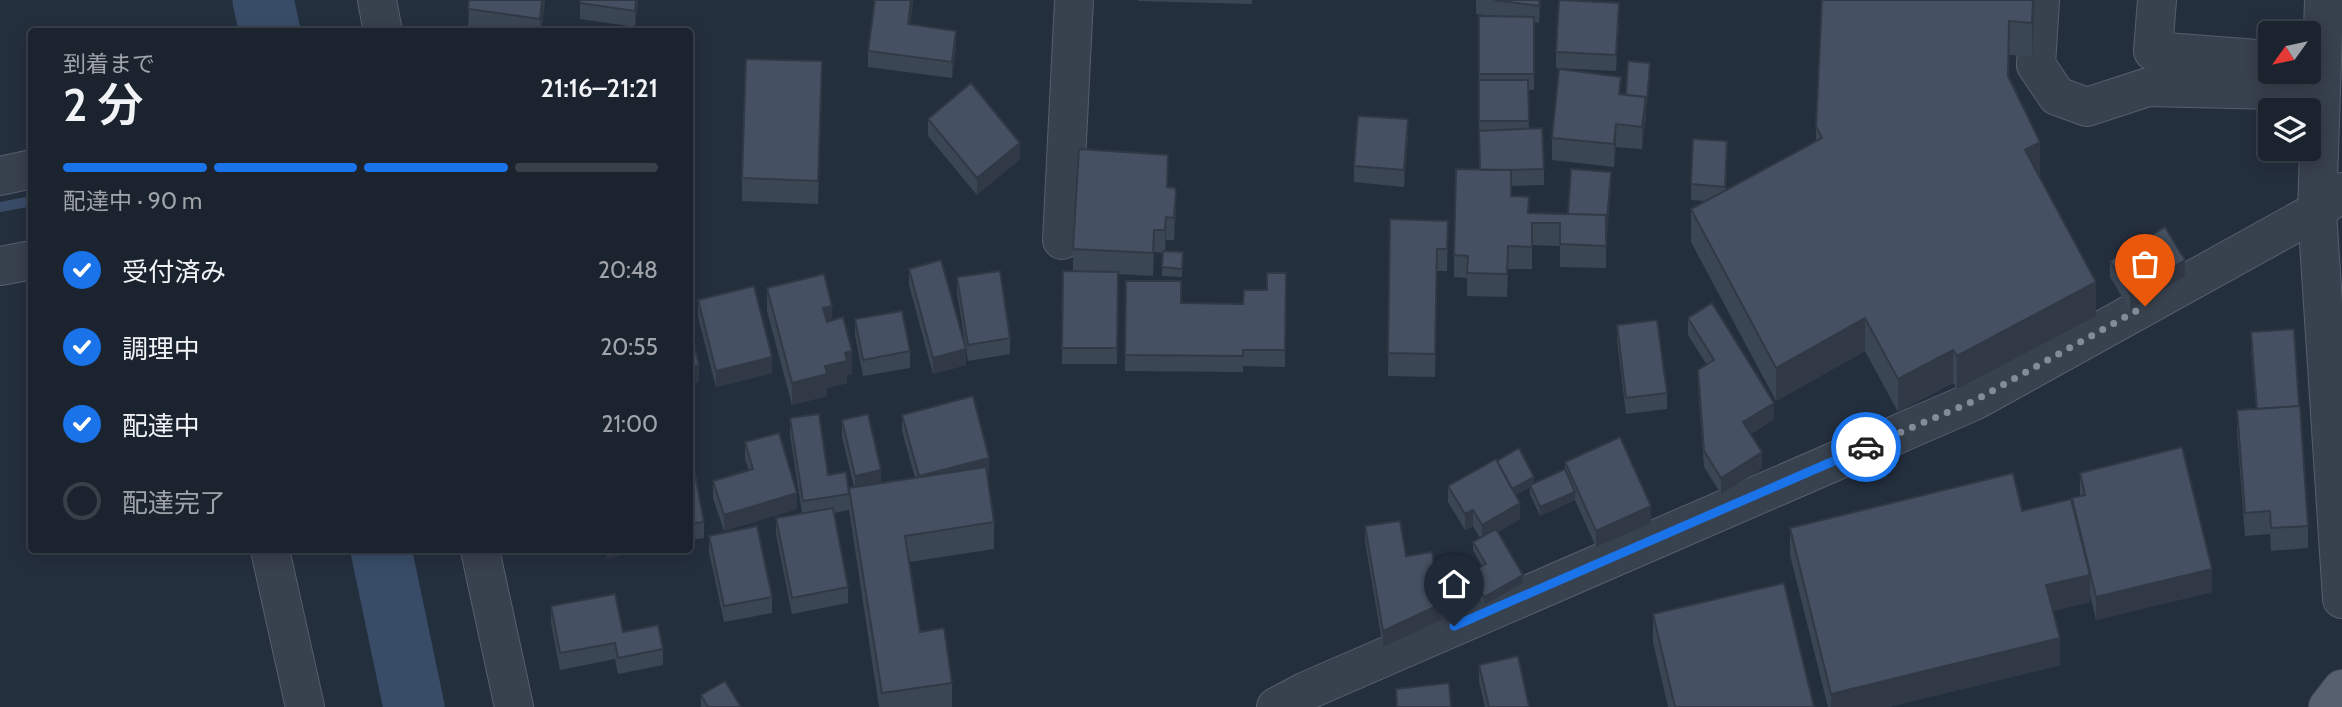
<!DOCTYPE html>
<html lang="ja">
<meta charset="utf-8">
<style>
:root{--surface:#1b232e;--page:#282f3a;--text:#f1f3f6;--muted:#a0a4aa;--line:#39404a;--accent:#1a73e8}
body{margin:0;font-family:Cabin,"Noto Sans JP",sans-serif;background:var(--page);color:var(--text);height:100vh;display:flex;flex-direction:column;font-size:26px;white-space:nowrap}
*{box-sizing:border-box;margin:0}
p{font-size:23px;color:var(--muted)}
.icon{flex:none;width:38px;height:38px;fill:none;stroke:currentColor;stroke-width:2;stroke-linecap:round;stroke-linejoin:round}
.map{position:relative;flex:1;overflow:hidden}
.panel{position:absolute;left:28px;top:28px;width:665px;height:525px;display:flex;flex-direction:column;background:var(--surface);border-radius:7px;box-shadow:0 4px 18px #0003,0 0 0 2px var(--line)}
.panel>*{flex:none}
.needle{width:46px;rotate:237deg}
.buttons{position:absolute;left:2258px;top:21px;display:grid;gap:14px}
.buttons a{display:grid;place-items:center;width:63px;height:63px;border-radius:7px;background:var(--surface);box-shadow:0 4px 18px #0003,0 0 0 2px var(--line);font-size:35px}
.pin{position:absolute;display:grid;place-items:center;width:60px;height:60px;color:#fff;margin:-72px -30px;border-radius:50% 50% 50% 0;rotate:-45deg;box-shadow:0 0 7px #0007}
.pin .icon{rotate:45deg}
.courier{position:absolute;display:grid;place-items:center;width:70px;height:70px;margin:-35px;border:5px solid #1a73e8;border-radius:50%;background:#fff;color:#222;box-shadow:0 2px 9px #0007}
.overview em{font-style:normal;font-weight:600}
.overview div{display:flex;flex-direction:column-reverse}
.overview{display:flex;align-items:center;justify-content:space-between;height:119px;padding:0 35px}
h1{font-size:46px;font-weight:600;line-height:52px}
.bar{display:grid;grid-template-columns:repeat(4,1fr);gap:10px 7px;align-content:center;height:84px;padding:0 35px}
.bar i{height:9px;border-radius:5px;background:var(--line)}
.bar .active{background:var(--accent)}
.bar p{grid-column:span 4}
ol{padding:0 35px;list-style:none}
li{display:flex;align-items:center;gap:21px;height:77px}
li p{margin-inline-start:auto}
li .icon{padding:7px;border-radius:50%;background:var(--accent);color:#fff;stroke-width:4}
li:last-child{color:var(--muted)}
li i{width:38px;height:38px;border:4px solid var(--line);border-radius:50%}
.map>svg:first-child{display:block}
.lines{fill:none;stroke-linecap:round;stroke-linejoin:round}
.stream{stroke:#394c67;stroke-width:10}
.river{stroke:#394c67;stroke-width:61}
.minor-casing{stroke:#565f6c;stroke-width:40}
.major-casing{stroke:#414a57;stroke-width:40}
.minor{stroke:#38414e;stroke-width:38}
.major{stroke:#56606e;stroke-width:38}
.wall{fill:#3b4654}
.shaded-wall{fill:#303945}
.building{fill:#455162;stroke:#303945;stroke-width:2}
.done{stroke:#828b98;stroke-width:7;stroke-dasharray:0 12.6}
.route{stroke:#1a73e8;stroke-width:9}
</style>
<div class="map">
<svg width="2342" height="707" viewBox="0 0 2342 707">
<rect width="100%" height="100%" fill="#242f3e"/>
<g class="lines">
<path class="stream" d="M0 207 32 201"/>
<path class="river" d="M263 0 270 32
M381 550 414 707"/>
<defs>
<path id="minor" d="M377 0 383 32
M2040 0 2036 65 2057 96 2087 107 2148 87 2277 90 2319 78
M2157 0 2153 51 2270 60
M2324 0 2317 211 2342 599
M0 176 32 169
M1062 240 1074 0
M0 266 32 260
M270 550 305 707
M480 550 514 707
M1276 707 1306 691 1974 401 2317 211 2342 192"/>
<path id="major" d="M2328 707 2342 689"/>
</defs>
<use href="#minor" class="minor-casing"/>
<use href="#major" class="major-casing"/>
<use href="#minor" class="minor"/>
<use href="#major" class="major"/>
</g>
<path class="wall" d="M469 0H545L541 32H468Z
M580 0H638L635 27 580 19Z
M875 0H913L910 25 956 47 952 78 868 67V51Z
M1138 0H1252V4L1138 1Z
M1476 0H1541L1539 23 1534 22V90H1528L1529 129 1544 169V185L1511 186V196L1529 213 1568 214 1611 189 1606 236V268L1560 267V246L1532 245V269H1508L1507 297 1467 296V278L1454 277V255L1480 170 1479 147V16H1496L1476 14Z
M2035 0 2032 56 2009 55V77L2040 175 2038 176 2096 316 1957 389 1953 383 1898 412 1865 351 1776 401 1691 242V209L1704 201 1691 200V184L1727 157 1726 190 1816 141V126Z
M1619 20 1616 71 1556 68V52Z
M1650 71 1642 149 1616 147 1614 167 1552 160V138L1621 94 1626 95Z
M822 84 818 204 742 201V178Z
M690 106 693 107 692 168 690 167Z
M928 119 1020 159 977 195 928 136Z
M1408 136 1404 187 1354 182V166Z
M1168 178V188L1176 214 1174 240H1166L1165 251 1183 252 1182 277 1162 276 1163 253 1154 252 1153 276 1118 274 1117 364H1062L1063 271H1073V249Z
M1390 219 1448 221 1447 271H1437L1435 377 1388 376Z
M2110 261 2185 276 2130 310 2110 277Z
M909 269 966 365 933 374 909 285Z
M1286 273 1285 367 1243 366V372L1125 371 1126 281 1181 303 1243 304 1267 290Z
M957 277 1010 338V354L968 361 957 293Z
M767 288 832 320 852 374 847 375V383L827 388V396L792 405 767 311Z
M698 300 772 373 716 387 698 317Z
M1688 318 1774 419 1751 434 1762 469 1721 494 1704 467 1698 386V370L1707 365 1688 335Z
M855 319 910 351V368L863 376 855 335Z
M1617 325 1667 393V409L1626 414 1617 341Z
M2251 332 2308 526V548L2271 551 2270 534 2245 536 2237 433V410L2256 409 2251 348Z
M902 415 989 474H987L994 522V549L909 562 920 632 952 683V707H879L849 510 834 513 848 587V603L792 614 776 534V518L802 513 790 435V418L828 475 849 494 854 487 842 437V420L881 483 915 478 902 431Z
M745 442 797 509 724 531 713 498V481L749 471 745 459Z
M690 453 704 522V538L690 540Z
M1497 461 1534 483 1565 469V462L1651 523 1596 547 1575 500 1540 516 1530 494V487L1516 495 1520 519 1498 532 1523 583 1484 605 1470 581V573L1482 566 1473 550V542L1480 538 1473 526 1465 530 1448 502V486Z
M2080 473 2212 592 2096 620 2090 594V602L2053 611 2060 665 1889 707H1828L1790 555V528L2022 511 2080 496Z
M1365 526 1406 556 1441 620 1383 647 1365 542Z
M709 536 772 597V613L724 622 709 552Z
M551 606 623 632 663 649V665L618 674 615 659 560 670 551 623Z
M1653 614 1814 707H1668L1653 642Z
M1479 665 1529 707H1485L1479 681Z
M701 695 741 707H701Z"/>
<path class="shaded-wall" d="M542 0H545L541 32H540V19Z
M636 0H638L635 27V11Z
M911 0H913L908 40V24Z
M1539 0H1541L1539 23Z
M2033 0H2035L2032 56V23Z
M1619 3V20L1616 71V55Z
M956 31V47L952 78V62Z
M822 61V84L818 204V181Z
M1646 97V120L1642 149V127Z
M1408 119V136L1404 187V170Z
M1616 124V147L1614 167V144Z
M2040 142V175L2025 184V150Z
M1020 143V159L977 195V178Z
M1611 172V189L1607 236V220Z
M1176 192V214L1174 240V218Z
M1166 217V240L1165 253V230Z
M1154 230V252L1153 276V253Z
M2185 260V276L2130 310V294Z
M2096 282V316L1957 389V356Z
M832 306V328L823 331V308Z
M1865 318V351L1776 401V368Z
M966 349V365L933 374V358Z
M1953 350V383L1898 412V379Z
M852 351V374L847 375V383L827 388V396L792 405V383L845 353Z
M772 357V373L716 387V371Z
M699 365V382L690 384V368Z
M1774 403V419L1743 438V422Z
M1762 452V469L1721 494V478Z
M989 458V474L919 492V476Z
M881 470V486L855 492V476Z
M1534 477V485L1509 499V491Z
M1575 492V500L1540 516V507Z
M797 493V509L724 531V515Z
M1520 503V519L1482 541V525Z
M1651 506V523L1596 547V531Z
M1473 510V526L1465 530V514Z
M606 550H645L606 559Z
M2212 569V592L2096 620V597Z
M1523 575V583L1484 605V597Z
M2090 575V602L2046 613V585Z
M1441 604V620L1383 647V631Z
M2060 638V665L1889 707H1831V694Z"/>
<path class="building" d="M469 0H542L540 19 468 9Z
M580 0H636L635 11 580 3Z
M875 0H911L908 24 956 31 952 62 868 51Z
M1494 0H1539V6Z
M1559 0 1619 3 1616 55 1556 52Z
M1822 0H2033L2032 23 2009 21 2008 76 2040 142 2025 150 2096 282 1957 356 1953 350 1898 379 1865 318 1776 368 1691 209 1822 138 1816 126Z
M1479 16 1534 17V74H1479Z
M746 59 822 61 818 181 742 178Z
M1628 61 1650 63 1647 101H1645L1646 97 1626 95Z
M1559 69 1621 77 1619 94 1646 97 1642 127 1616 124 1614 144 1552 138Z
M1479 80H1528L1529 121H1479Z
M971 83 1020 143 977 178 928 119Z
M690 106 693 107 692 159H690Z
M1358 116 1408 119 1404 170 1354 166Z
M1542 128 1544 169 1509 170H1480L1479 131Z
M1693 139 1727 141 1725 187 1691 184Z
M1079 149 1168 155 1167 187 1175 188 1176 192 1174 218 1166 217 1165 230H1154L1153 253 1073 249Z
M1456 169 1511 170V196L1529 197 1528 213 1606 215V246L1560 244V223H1532V247L1508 246 1507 274 1467 273 1468 256 1454 255Z
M1571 169 1611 172 1607 220 1606 215 1568 214Z
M1390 219 1448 221 1447 249H1437L1435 354 1388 353Z
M2165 227 2185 260 2130 294 2110 261Z
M1163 251 1183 252 1182 269 1162 267Z
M941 260 966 349 933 358 909 269Z
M1000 271 1010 338 968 345 957 277Z
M1063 271 1118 272 1117 348H1062Z
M1267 273H1286L1285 350H1243V356L1125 355 1126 281H1181V303L1243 304 1244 290H1267Z
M824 274 832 306 823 308 827 322 843 317 852 351 845 353 847 361 825 366 827 374 792 383 767 288Z
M754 286 772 357 716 371 698 300Z
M1712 303 1774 403 1743 422 1762 452 1721 478 1704 451 1698 370 1714 360 1688 318Z
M902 311 910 351 863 360 855 319Z
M1657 320 1667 393 1626 398 1617 325Z
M690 326 699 365 690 368Z
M2294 329 2299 406 2257 409 2251 332Z
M973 396 989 458 919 476 902 415Z
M2300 406 2308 526 2271 528 2270 511 2245 513 2237 410Z
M819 414 828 475 846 472 849 494 803 501 790 418Z
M868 414 881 470 855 476 842 420Z
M779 433 797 493 724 515 713 481 753 469 745 442Z
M1620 437 1651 506 1596 531 1565 462Z
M2182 447 2212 569 2096 597 2072 498 2085 495 2080 473Z
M1519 448 1534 477 1512 489 1497 461Z
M691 452 704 522 690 524V453Z
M1496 459 1520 503 1482 525 1473 510 1465 514 1448 486Z
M986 467 994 522 905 536 920 632 944 628 952 683 882 693 849 488Z
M1565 469 1575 492 1540 507 1530 485Z
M2013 473 2022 511 2071 499 2090 575 2046 585 2060 638 1831 694 1790 528Z
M833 508 848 587 792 598 776 518Z
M1400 521 1406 556 1432 552 1441 604 1383 631 1365 526Z
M757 526 772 597 724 606 709 536Z
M1496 529 1523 575 1484 597 1470 573 1486 564 1473 542Z
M1784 583 1814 707H1675L1653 614Z
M615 594 623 632 658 625 663 649 618 658 615 643 560 653 551 606Z
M1518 656 1529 707H1489L1479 665Z
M725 681 741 707H708L701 695Z
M1449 683 1451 707H1397L1396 689Z"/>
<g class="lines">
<path class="done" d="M1866 447 1974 401 2145 306"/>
<path class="route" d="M1454 626 1866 447"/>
</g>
</svg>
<div class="buttons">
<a><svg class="needle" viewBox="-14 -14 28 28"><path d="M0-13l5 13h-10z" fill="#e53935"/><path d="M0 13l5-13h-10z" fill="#a0a4aa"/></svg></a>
<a><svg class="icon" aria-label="layers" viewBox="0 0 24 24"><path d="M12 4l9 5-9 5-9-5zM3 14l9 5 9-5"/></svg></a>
</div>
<div class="pin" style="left:2145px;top:306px;background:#ea580c"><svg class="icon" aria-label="bag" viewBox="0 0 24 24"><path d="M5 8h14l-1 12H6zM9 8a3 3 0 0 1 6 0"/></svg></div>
<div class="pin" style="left:1454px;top:626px;background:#1f2937"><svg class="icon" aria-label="home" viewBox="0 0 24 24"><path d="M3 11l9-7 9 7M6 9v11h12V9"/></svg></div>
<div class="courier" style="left:1866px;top:447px"><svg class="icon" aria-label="car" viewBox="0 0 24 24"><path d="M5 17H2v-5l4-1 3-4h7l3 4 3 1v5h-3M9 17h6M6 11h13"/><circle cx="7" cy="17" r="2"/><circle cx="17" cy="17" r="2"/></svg></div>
<section class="panel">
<div class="overview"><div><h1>2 分</h1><p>到着まで</p></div><em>21:16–21:21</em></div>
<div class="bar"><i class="active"></i><i class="active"></i><i class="active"></i><i></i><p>配達中 · 90 m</p></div>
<ol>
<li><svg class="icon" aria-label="check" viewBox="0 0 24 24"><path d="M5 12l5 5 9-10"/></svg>受付済み<p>20:48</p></li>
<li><svg class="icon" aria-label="check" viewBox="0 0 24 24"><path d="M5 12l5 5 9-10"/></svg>調理中<p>20:55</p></li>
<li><svg class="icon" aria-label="check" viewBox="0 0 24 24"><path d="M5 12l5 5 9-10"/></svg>配達中<p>21:00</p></li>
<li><i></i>配達完了</li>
</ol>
</section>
</div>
